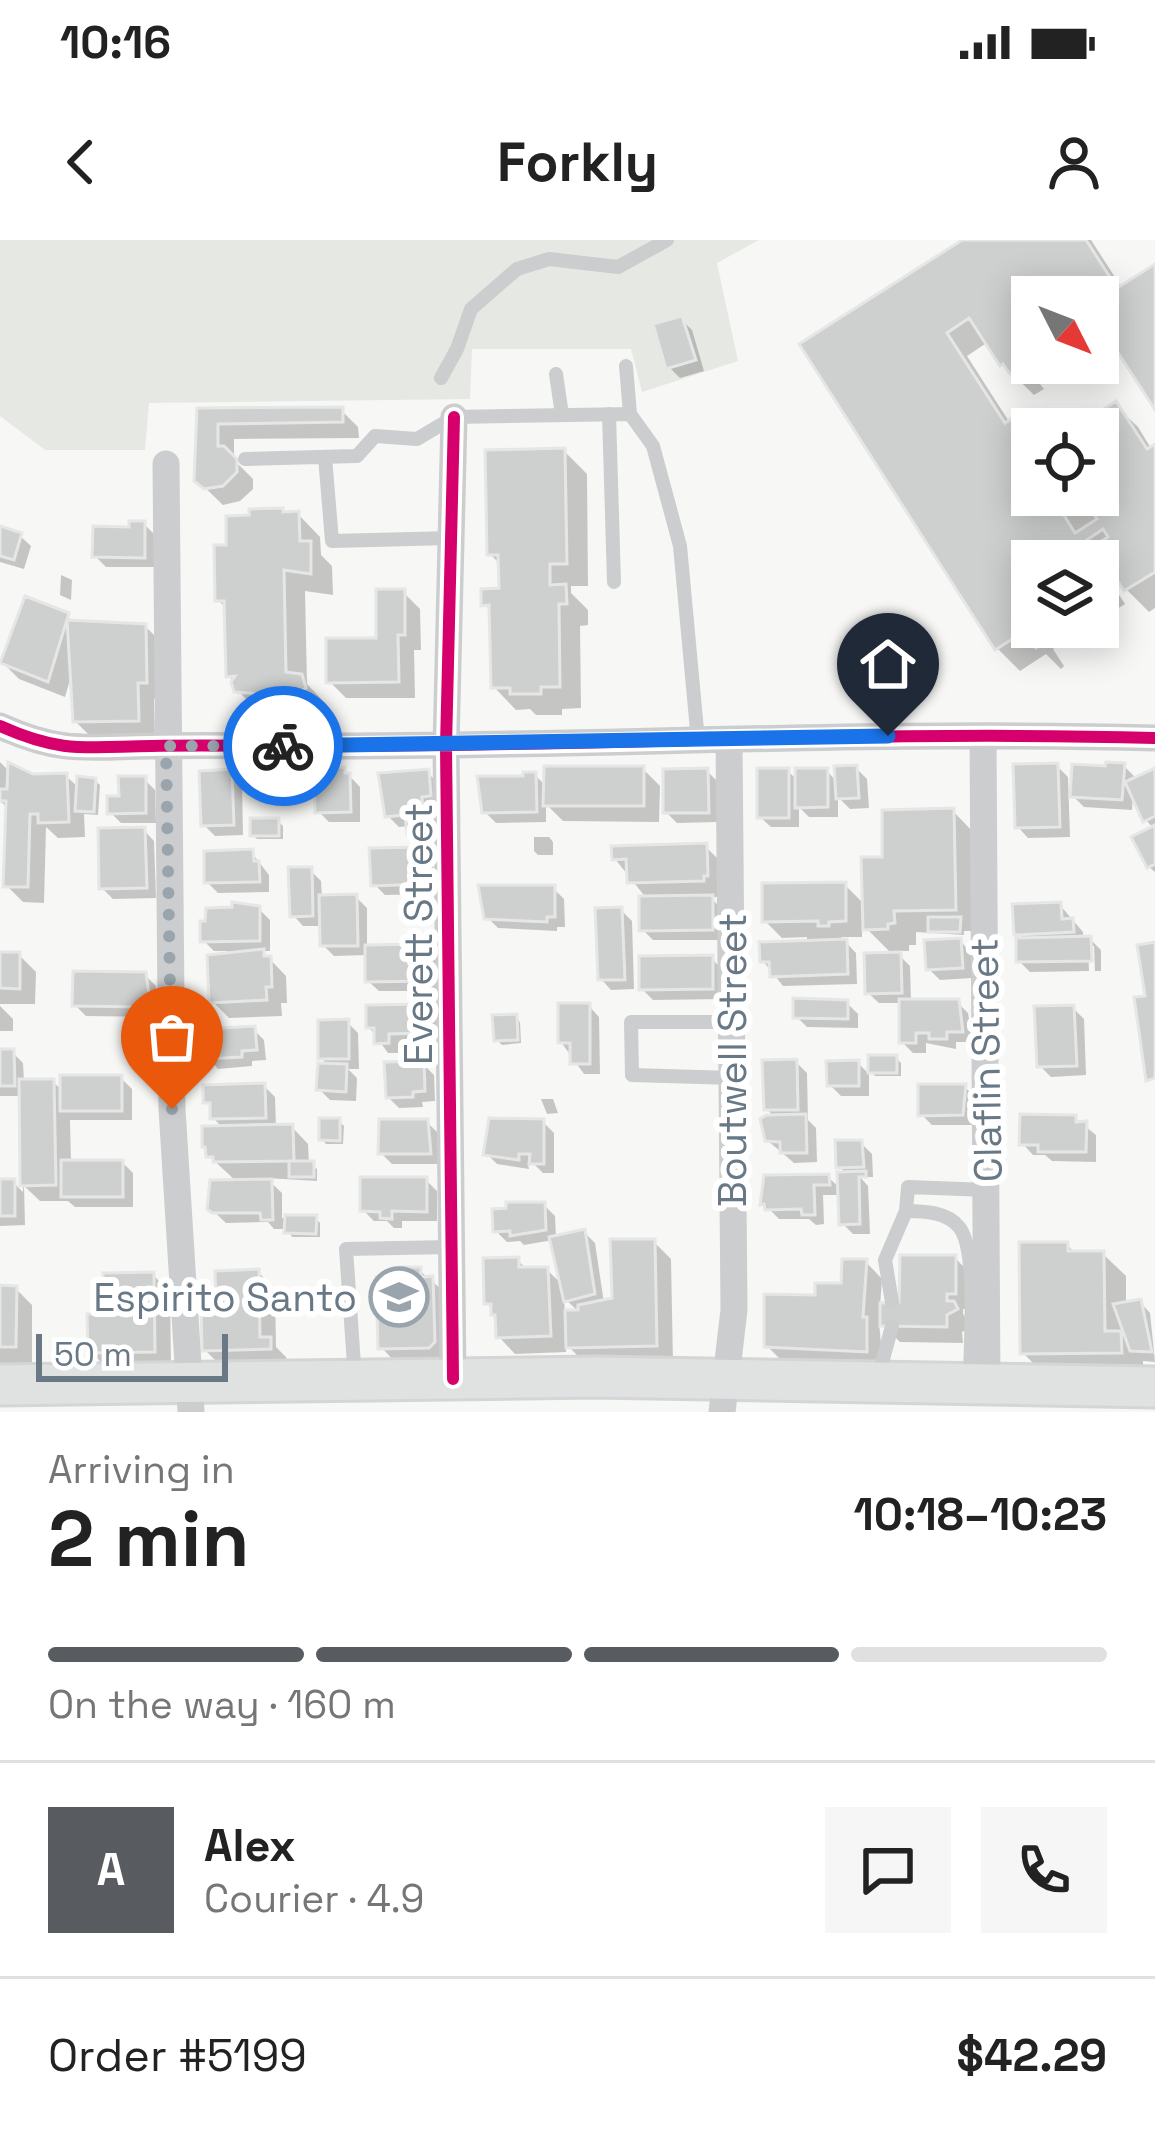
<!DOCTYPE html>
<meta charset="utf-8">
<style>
:root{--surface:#fff;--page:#f6f6f6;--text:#222;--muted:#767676;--line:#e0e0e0;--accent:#585c61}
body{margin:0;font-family:"Space Grotesk",sans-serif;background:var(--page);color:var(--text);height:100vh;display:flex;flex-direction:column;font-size:45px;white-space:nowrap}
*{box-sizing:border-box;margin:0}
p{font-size:39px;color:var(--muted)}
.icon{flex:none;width:66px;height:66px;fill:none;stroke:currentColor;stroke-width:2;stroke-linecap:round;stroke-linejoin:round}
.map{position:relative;height:1172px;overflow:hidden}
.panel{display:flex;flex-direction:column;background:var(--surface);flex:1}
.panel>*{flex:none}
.needle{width:78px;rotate:132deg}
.controls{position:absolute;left:1011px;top:36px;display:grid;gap:24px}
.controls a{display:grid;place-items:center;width:108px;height:108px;border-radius:0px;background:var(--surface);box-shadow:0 6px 30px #0003;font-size:60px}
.scale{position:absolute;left:36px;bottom:30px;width:192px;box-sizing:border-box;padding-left:12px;border:6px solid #687885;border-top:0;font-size:33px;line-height:42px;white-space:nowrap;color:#687885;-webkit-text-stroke:9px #fff;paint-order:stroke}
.pin{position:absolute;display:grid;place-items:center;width:102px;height:102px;color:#fff;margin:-123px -51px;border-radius:50% 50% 50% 0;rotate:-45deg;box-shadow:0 0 12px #0007}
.pin .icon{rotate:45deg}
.courier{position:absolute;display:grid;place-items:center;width:120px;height:120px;margin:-60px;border:9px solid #1a73e8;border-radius:50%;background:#fff;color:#222;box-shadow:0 3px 15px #0007}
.head em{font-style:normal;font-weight:800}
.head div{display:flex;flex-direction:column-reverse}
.head{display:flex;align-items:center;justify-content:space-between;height:204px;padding:0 48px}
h1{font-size:78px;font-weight:800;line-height:90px}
.bar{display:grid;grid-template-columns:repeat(4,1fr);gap:18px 12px;align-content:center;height:144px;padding:0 48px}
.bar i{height:15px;border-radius:9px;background:var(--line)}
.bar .active{background:var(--accent)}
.bar p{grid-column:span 4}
.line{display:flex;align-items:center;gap:30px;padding:0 48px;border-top:3px solid var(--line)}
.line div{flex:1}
.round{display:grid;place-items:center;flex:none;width:126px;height:126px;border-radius:0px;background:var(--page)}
.status{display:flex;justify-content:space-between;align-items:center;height:84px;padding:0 60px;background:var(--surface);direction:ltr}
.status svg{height:33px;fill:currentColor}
header{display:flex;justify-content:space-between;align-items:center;height:156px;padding:0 48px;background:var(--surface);font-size:54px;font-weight:800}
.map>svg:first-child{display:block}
.green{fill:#e6e9e3}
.shadow{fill:#0003;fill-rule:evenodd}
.building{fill:#ced0d0;stroke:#e6e6e6;stroke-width:3;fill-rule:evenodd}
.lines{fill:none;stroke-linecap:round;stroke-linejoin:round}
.secondary-casing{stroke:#d4d5d6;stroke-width:45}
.lane{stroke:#cccdce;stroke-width:14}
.street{stroke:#cccdce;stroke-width:27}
.secondary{stroke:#e0e1e1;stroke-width:39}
.cycleway-casing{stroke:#fff;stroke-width:20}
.cycleway{stroke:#d6006c;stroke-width:12}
.done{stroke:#9aa4ad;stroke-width:12;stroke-dasharray:0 21.6}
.route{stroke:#1a73e8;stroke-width:15}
.labels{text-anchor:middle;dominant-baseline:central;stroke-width:12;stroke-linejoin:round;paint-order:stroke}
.street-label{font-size:39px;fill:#687885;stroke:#fff}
.poi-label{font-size:39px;fill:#687885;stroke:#fff;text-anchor:end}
</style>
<div class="status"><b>10:16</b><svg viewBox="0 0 49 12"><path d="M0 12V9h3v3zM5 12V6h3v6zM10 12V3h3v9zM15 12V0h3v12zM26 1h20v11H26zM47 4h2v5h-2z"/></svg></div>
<header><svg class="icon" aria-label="back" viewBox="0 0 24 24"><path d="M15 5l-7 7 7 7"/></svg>Forkly<svg class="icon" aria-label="person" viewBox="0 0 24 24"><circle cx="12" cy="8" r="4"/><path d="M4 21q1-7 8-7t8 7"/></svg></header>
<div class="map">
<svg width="1155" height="1172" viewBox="0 0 1155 1172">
<rect width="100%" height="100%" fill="#f7f7f6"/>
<path class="green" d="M0 0H759L717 23 738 121 642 152 631 109H472L470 159 149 163 145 210H45L0 176Z"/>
<path class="shadow" d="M968 0H1091L1122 48 1155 27V165L1120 110 1113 115 1102 104 1098 107V57H1032V123H1073L1040 144 1044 149 1034 155 1002 124 988 102 967 116 1010 183 1032 202V255H1098V189H1078L1115 165 1138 187 1152 210 1155 208V368L1149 372 1127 350 1109 322 1101 327 1125 364 1098 381V321H1032V387H1088L1053 409 1064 426 1061 429 1046 414 1020 431 997 408 803 105Z
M681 79 692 90 704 131 680 138 669 127Z
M341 170 358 187 359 198 234 199V220L253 239V249L240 261 223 265 197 240 200 171Z
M564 211 587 234 588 346H571V353L588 370V385L580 386 581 468 562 469V475H536L530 469 516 470 494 447 492 372 484 364 502 351 501 325 490 314Z
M298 274 320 297 321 315 332 326 333 355 305 351 307 444 327 465 323 476 260 473 237 450 229 435 227 369 218 360 229 308Z
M144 284 155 295V327H106L95 316Z
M0 289 20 296 31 306 24 329 0 322Z
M61 335 72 340 71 360 60 355Z
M403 352 420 369 421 410H414L415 458H346L329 441 379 401Z
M67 376 75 384 145 386 162 403 163 459H154L155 497 92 498 75 481 72 433 65 457 19 439 2 422Z
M0 522 10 532 33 537 66 536 80 549 95 541 100 545 98 575 84 574 85 597 58 598 46 587 44 663 23 662 6 645 9 569 0 561Z
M1057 526 1068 537 1070 597 1028 598 1018 587Z
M1124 526 1137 539 1155 532V632L1149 627 1154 589 1146 580 1133 553 1132 570 1084 567 1073 556Z
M856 528 867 539 869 568 850 569 838 557V577H809L799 567V587H771L760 577 788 531 798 541 827 531 838 543Z
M643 529 660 546 659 582 563 581 546 564V582L496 583 484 571 535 535 546 546Z
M344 530 360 547V582H329L318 571Z
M707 531 718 542V582L677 583 666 572Z
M231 532 242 543 243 595 215 596 204 585Z
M427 532 438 543 440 566 431 567 434 602 421 603 410 592 409 586 399 587 388 576Z
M144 539 155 550 156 583H121L110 572Z
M953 571 975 594 977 691H964V695L916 692V705H909V711H895L910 726 911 762H957L968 773 973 802H956V809L926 803V813H913L902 802V763H879L868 753 893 715 862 684V697H841L856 713 857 744 783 746 763 721 807 703V697L782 698 765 681 845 645 866 666 885 620Z
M278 581 283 586V599H257L253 595Z
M144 590 154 601 156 658 113 659 102 648Z
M534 597H549L553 602V615H538L534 611Z
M705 606 722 623 720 657H710L722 669 723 700H653L642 689 647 659 615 619Z
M422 610 433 620 434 654 385 655 374 644Z
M252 613 269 635V652L218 653 207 642Z
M310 630 321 641 322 658 356 657 367 668V708L425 707 436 718V751H379L368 741V715L334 716 323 705 322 686H303L293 675Z
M553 648 564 659 565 687H557V691L498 688 487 677Z
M1060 665 1083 692V699H1090L1101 710V731H1095L1094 706H1088L1089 731 1030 732 1019 721 1024 700 1017 693Z
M259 669 270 680V711H262L286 736 287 763H281L282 776 229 778 212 761 228 711H214L203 700Z
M621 670 632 681 634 749 611 750 601 739Z
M960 701 971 712 972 738 940 740 929 729Z
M0 715H19L36 732 35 764H0Z
M711 718 722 729 723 759 653 760 642 749Z
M145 735 156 746 157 777 86 776 75 765Z
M847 763 858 774V788L807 787 796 776Z
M0 766 13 779V791H0Z
M589 766 599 777 600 834H584L561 802Z
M428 767 439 778V792L433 793 434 803H399V813H388L369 787Z
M1073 768 1084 779 1086 835 1051 837 1040 826Z
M515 777 520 782 521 803 502 805 497 800Z
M347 782 358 793 359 829H348L357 838 356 861 330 860 319 849 329 826 321 818Z
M253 789 264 800 266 820 252 821V826L218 829 207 817 209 801Z
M0 812H12L23 823 24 842H53L63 851 121 838 132 849V880H70L71 923 122 922 133 933V967H75L68 961H40L24 946 25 985 0 986V942H13L23 952 22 856H0Z
M896 818 901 823V836H875L871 831Z
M796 822 807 833 808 880 816 888 817 922 794 923 767 900 775 878 767 869Z
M858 823 869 834V856H841L830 845Z
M423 824 434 835 435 861 422 862 423 867 399 868 388 857Z
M264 846 275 857 276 888 292 887 308 904 309 924 317 929V941L266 938 282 953V978H316L320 983V997H292L288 989H274L268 982 226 983 210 968 237 942 209 916 223 888 213 878V868L206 862Z
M965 847 976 858 972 885H932L921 874Z
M541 859H553L558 873 547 874Z
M1075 878 1096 895V922L1052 921 1045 915H1033L1023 904Z
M339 881 344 886 343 904H326L322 899Z
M427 882 438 893 441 924H392L381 913Z
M543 882 554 893V933H543L534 924H528L529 929 497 924 486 913Z
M861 903 872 914 873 937H860L868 946 870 994H853L842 983 841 955H823L824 984 816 985 809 979H779L763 963 828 937 841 949 848 935 839 927Z
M426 940 437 951V981H402V988H394L387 981H374L363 970Z
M544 965 555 976 556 998 584 992 595 1003 604 1063 615 1061 654 1002 671 1019 673 1122 585 1123 566 1104V1112L515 1114 499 1097 498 1077 487 1063 517 1020 528 1030H547L564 1046 553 1000 524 1005 520 1001 507 1002 496 991ZM564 1058 580 1073H565Z
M1067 1005 1076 1014H1103L1126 1036V1065L1140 1062 1150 1073 1155 1122 1143 1121V1134L1045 1135 1023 1113Z
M955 1018 972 1035V1069H963V1074L973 1087 962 1092 963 1103 900 1102 879 1081 883 1128 784 1123 767 1106 818 1058 844 1046 866 1022 882 1039 880 1066 902 1065Z
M419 1030 449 1056 450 1120 397 1124 381 1107 403 1040Z
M258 1032 275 1049 276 1107 286 1117 287 1125 222 1127 205 1110 219 1068Z
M153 1035 170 1052 171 1127 108 1129 91 1112 107 1077Z
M0 1048 16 1049 32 1065V1123H0Z"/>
<path class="building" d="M962 0H1086L1117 48 1155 24V170L1101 86 1098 88V57H1032V113L1020 120 1023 125 1010 134 1003 124 1000 126 969 78 947 93 1005 183 1012 178 1029 204 1021 208 1025 214 1032 209V255H1098V189H1073L1116 161 1147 209 1155 204V332L1124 351 1095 305 1108 297 1103 289 1081 304 1092 321H1032V387L1044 403 1036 408 1025 391 995 410 799 104ZM1062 261 1069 272 1085 261 1097 279 1075 293 1057 264Z
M682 76 696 120 666 129 653 84Z
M343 167V182L218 184V206H224L237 219V232L223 246 204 249 194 241 197 168Z
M565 208 567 324H550V345L566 344 567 364H559L560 447H541V454H510V448H491L489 365 481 366V349L499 348 498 315H487L485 210Z
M283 268V272L299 271 300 301H311V334L284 330 286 432 302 434 306 448 294 456 234 452 231 442 235 436 226 437 224 361H215L214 305H226V276L249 275V269Z
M129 281H145V318L92 317 93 286 129 287Z
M0 286 22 293 14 320 0 316Z
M376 349H405V395H398L399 442 326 443V398H376Z
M25 356 69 373 48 442 0 423Z
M67 380 146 384 147 443H138L139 481 73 482Z
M8 522 33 534 67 533 69 582 38 583V574H30L28 647H3L6 561H0V549H7Z
M1106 522 1125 523 1122 560 1070 557 1072 524 1105 526Z
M1058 523 1060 587 1015 588 1013 524Z
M857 525 859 558 836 559 834 526Z
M544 526H644V566H543Z
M345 527V533H350L351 572 315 573 314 528Z
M708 528 709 573H663V529Z
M757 528H789V578H757Z
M795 528H828V567L795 568Z
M1155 528V576L1143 582 1125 542Z
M232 529 234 585 201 586 199 531Z
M429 529 431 556 422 557 424 592 407 594 405 575 385 577 378 533Z
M523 532H536L537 572 482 573 477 536H523Z
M77 536 96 538 94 572 75 571Z
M118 536H146V573L107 574V556H119Z
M954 568 956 670 894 671 895 683 888 684V689L863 690 861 617H882V570Z
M250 578H279V596H250Z
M1155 585V624L1147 628 1131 597Z
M145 587 147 648 99 649 98 588Z
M707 603 708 636H704V641L627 643 626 619 612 620 611 606Z
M424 607 425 644 371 646 369 608Z
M253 609 254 621H259L260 642 204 643V611Z
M288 627H312L313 676 290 677Z
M846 642V681L829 682V686H818V681L762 682V643Z
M478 645H555V677H547V682L484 679Z
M357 654 358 706H320L319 655Z
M713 655V690L639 691V656Z
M232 662 260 666V701L200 702V681H205L206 668 232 667Z
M1061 662 1062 679 1073 678 1074 692 1014 695 1012 664Z
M622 667 625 740H598L595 668Z
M928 677H961L960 692H928Z
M1091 696 1092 721 1016 722V698Z
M961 698 963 728 926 730 924 700Z
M847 699 848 734 770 737 769 722H760L759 702Z
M1155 702V838L1146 841 1134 757 1145 756 1137 705Z
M426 704 427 741 365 742V705Z
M264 709V716H271L272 747H266L267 760 209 763 207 715Z
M0 712H20V749L0 748Z
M901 712 902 753 865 754 864 713Z
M713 715V749L639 750V716Z
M73 731 146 732 150 763 145 767 72 766Z
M793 758 848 760V779L793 778Z
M899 759H959L963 792H947V799H929V793H916V803H899Z
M558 763H590V824H570V803H558Z
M429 764 430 783H424V793L389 794V803L374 804V788H366V765Z
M1074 765 1077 826 1037 827 1034 766Z
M517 774 518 800 494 801 492 775Z
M349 779V819H318V780Z
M255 786 257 810 242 811V817L205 819 204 811H199L198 799 206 798 205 789Z
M0 809H14L15 846H0Z
M868 815H897V833H868Z
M797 819 798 870H764L762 820Z
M859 820V846H827L826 821Z
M424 821 425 851 413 852V857L386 858 384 822Z
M318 823 347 824 346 852 316 850Z
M60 835H122V871H60Z
M19 839H54L56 945 20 946Z
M265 843 266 878 210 879V863H203V845Z
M918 844H966L963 875 918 876Z
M806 874 807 913H780V902L765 901 760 879 766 875Z
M1020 874 1076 875V882L1087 881 1086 912H1038V905H1019Z
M319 878H340V901L319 900Z
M489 878 544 879V924H529L530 914H519V920L483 915Z
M379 879H428L431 914H378Z
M293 884 294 921 213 922V917H206L205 907H202V886Z
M835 900H862L864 927 836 928Z
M61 920H123V957H61Z
M289 921H314V937H289Z
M866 931V937H859L860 984 839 985 837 932Z
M829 934 830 945H814L815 975H802L801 969 765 970 764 964 760 965 764 935Z
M360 937H427V972L392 971V979L380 978V972L360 971Z
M0 939H15V976H0Z
M272 939 273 980H261L260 973H212L207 969 210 940Z
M506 962H545L546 990 510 996V991L493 992 492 969 506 968Z
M285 975H317L316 994 284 993Z
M585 989 595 1054 564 1062 549 997Z
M610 999H655L657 1106 566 1108 565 1070H578V1065L612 1058Z
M1019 1002H1068V1011H1104L1105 1091H1121L1122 1113 1020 1114Z
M900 1015H956V1054H947V1061H954L958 1069 947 1075V1087L880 1086V1063L899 1062Z
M519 1017V1027H548L551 1096 496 1098 495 1075H491V1064H484L483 1018Z
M842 1019H867L863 1077H867V1112L764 1107V1054L815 1055V1043H841Z
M400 1027H421V1037L433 1036 435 1102 429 1108 378 1109 376 1037H400Z
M259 1029 260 1097H271V1109L202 1111 201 1066H216L215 1031Z
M154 1032 155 1112 88 1113 87 1074H104L103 1033Z
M0 1045 17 1046 16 1107H0Z
M1141 1059 1152 1112 1130 1111 1113 1064Z"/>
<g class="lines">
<defs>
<path id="secondary" d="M0 1145 595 1137 1155 1147"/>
</defs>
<use href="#secondary" class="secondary-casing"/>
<path class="lane" d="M626 126 630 174
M556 134 562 175
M441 138 457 109 471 69 517 29 549 19 618 27 667 0
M609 174 614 342
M325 217 332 301 451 298
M245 219 357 216 375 196 417 199 454 177 630 174 653 206 680 306 698 501
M732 782H631L632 835 733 838
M906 971C924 971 947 972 959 987 978 1009 970 1107 970 1138
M892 1062 885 1020 906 971 908 947 988 950
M878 1138 892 1086
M355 1139 346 1009 451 1007"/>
<path class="street" d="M166 224 172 869 191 1172
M0 486C62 514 87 507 151 506 200 505 248 506 297 506 583 507 869 490 1155 498
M983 496 987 1144
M453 1139 446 506 454 177
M722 1172 734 1070 729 500"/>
<use href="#secondary" class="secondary"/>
<defs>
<path id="cycleway" d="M0 486C62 514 87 507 151 506 200 505 248 506 297 506 583 507 869 490 1155 498
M453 1139 446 506 454 177"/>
</defs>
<use href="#cycleway" class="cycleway-casing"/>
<use href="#cycleway" class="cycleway"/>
</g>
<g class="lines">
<path class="done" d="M172 869 166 506H283"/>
<path class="route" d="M283 506 888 496"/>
</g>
<defs>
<symbol id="school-ring" viewBox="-11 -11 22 22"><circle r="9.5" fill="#fff" stroke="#9aa4ad" stroke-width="1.5"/><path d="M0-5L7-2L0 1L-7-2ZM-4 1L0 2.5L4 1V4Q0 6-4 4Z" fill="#9aa4ad"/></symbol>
</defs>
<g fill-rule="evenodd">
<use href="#school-ring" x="366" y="1024" width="66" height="66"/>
</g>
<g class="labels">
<g class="street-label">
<text transform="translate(418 694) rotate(-90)">Everett Street</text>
<text transform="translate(732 820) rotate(-90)">Boutwell Street</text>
<text transform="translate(986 820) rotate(-91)">Claflin Street</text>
</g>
<g class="poi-label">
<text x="357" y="1057">Espirito Santo</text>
</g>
</g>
</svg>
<div class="controls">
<a><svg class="needle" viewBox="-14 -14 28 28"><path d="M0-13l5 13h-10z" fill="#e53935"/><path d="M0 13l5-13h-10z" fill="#767676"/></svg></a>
<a><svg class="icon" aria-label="locate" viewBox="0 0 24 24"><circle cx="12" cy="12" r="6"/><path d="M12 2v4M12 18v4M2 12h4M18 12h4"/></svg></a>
<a><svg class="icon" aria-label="layers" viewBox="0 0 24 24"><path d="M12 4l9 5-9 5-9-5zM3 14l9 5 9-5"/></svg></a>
</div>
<div class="scale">50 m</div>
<div class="pin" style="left:172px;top:869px;background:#ea580c"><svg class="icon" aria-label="bag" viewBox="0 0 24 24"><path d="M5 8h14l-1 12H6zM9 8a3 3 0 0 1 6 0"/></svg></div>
<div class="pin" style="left:888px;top:496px;background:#1f2937"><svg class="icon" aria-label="home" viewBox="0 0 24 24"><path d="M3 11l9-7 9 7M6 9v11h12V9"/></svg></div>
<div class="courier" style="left:283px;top:506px"><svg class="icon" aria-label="bike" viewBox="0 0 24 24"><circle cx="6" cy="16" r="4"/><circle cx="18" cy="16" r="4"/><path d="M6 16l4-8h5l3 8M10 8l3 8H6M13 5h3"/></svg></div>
</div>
<section class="panel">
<div class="head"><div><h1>2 min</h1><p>Arriving in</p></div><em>10:18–10:23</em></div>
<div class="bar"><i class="active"></i><i class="active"></i><i class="active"></i><i></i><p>On the way · 160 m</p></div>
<div class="line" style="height:216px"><b class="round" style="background:var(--accent);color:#fff">A</b><div><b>Alex</b><p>Courier · 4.9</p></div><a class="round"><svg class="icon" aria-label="chat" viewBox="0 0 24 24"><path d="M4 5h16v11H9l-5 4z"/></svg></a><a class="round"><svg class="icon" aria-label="phone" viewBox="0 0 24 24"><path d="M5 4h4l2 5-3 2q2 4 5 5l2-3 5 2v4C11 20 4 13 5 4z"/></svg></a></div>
<div class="line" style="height:156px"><div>Order #5199</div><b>$42.29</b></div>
</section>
